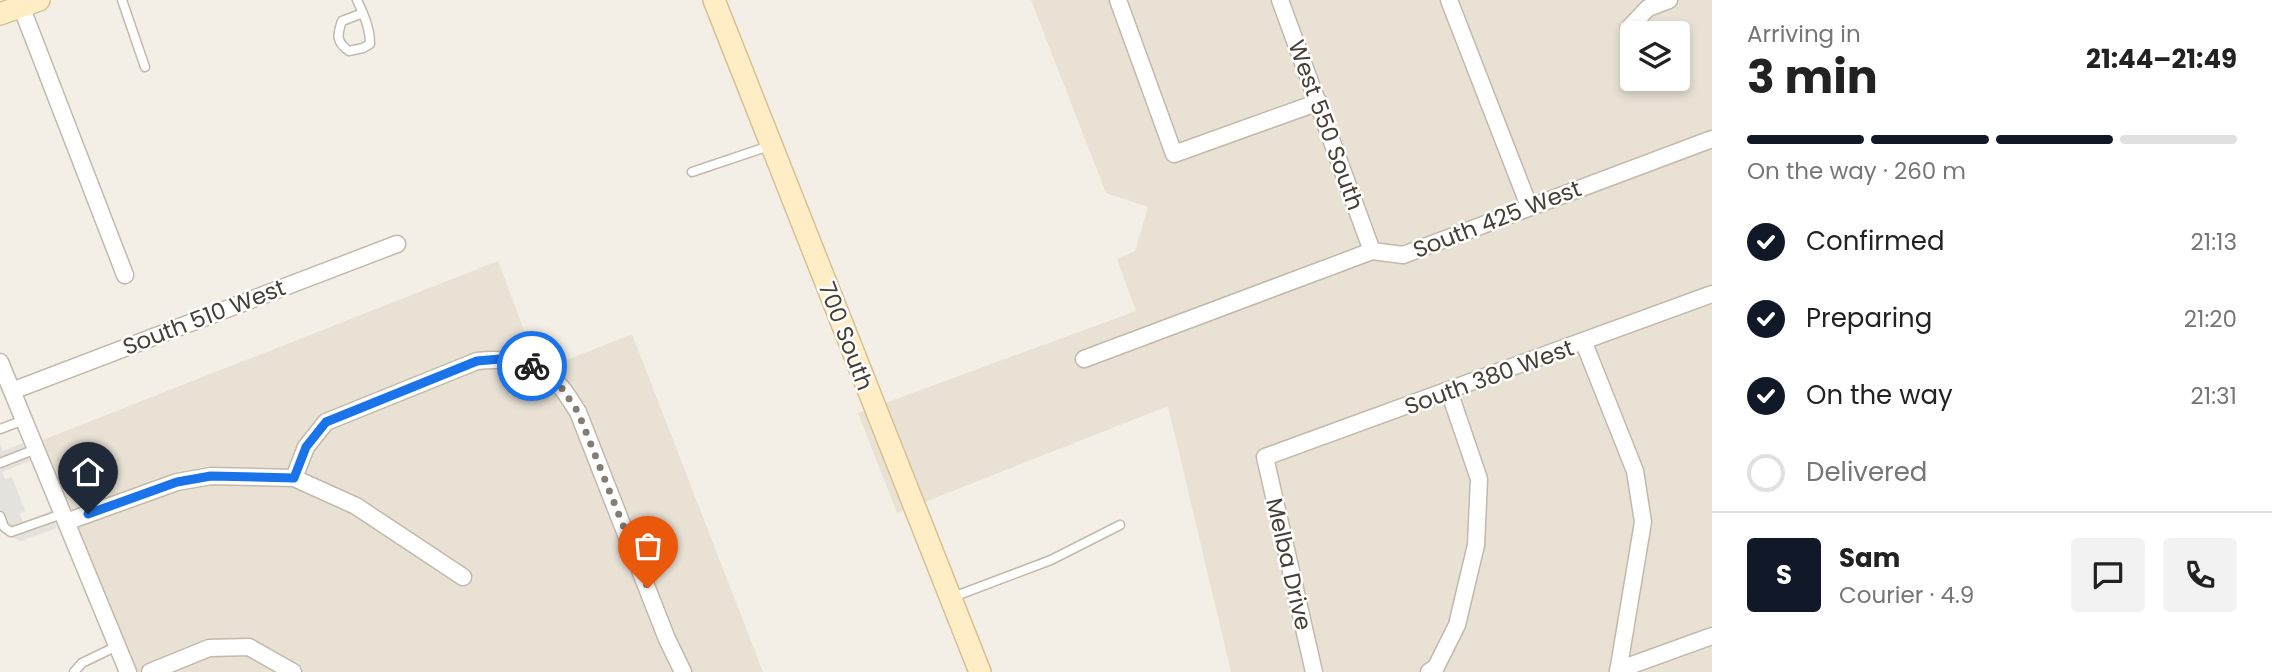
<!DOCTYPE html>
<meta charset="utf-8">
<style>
:root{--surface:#fff;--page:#f2f2f2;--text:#222;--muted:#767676;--line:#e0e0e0;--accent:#111827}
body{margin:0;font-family:Poppins,sans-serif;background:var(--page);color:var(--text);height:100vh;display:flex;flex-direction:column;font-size:26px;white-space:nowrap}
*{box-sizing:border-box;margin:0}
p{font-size:23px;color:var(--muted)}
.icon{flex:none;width:38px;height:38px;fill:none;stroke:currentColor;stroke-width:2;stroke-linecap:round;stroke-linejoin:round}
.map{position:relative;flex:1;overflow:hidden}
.panel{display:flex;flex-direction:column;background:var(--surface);width:560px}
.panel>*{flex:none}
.fabs{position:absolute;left:1620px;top:21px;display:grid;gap:14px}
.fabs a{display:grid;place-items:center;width:70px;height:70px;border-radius:7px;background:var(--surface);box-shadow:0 4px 10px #0003;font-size:35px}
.pin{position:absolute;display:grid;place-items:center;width:60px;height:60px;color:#fff;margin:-72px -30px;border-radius:50% 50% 50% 0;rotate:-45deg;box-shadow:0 0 7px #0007}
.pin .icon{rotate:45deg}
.courier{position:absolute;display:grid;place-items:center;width:70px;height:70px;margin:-35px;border:5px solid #1a73e8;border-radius:50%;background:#fff;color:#222;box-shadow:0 2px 9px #0007}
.overview em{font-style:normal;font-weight:700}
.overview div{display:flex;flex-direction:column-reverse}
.overview{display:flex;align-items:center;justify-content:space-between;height:119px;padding:0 35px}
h1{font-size:46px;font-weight:700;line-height:52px}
.bar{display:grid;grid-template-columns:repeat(4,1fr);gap:10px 7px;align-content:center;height:84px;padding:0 35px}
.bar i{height:9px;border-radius:5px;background:var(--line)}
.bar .selected{background:var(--accent)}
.bar p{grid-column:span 4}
.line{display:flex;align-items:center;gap:18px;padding:0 35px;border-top:2px solid var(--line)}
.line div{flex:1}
.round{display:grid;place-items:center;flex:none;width:74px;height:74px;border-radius:7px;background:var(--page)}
ol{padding:0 35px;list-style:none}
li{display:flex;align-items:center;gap:21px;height:77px}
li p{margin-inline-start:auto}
li .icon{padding:7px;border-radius:50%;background:var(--accent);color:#fff;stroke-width:4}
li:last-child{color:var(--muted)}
li i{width:38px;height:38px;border:4px solid var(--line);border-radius:50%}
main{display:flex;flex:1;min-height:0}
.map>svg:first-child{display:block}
.residential{fill:#e8e1d4;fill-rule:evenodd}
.parking{fill:#e5e2de}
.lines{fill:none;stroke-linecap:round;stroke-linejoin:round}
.lane-casing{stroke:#c3b9ab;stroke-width:11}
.street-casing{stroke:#c3b9ab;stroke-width:19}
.secondary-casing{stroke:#d7c193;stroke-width:24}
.lane{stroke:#fff;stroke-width:8}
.street{stroke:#fff;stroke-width:16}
.secondary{stroke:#ffeec5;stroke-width:21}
.done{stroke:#847d73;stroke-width:7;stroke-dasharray:0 12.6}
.route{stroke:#1a73e8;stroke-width:9}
.labels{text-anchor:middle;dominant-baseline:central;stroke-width:5;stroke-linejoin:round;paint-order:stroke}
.street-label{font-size:23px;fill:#473f35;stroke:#fff}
</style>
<main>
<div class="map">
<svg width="1712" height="672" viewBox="0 0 1712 672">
<rect width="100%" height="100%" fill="#f4efe6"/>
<path class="residential" d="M1031 0H1712V672H1231L1168 406 897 513 858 413 1136 311 1117 259 1135 251 1148 207 1106 193ZM1633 33H1678V79H1633Z
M498 261 531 349 559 363 632 334 763 672H135L40 441Z"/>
<path class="parking" d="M0 443 3 451 23 443 30 461 2 472 5 479 12 477 25 511 20 514 23 522 51 511 57 528 21 541 11 537 0 511Z"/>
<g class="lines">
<defs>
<path id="lane" d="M122 0 145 67
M357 0C364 15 370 28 370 44L363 48 349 51C336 42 337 35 342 21L363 13
M692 172 769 146
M0 429 24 420
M0 463 36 449
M0 516 4 527 11 532 62 514
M953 597 1051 560 1120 525
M74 672 82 663 117 646"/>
<path id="street" d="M1118 0 1174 154 1319 102
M1280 0 1372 251
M1449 0 1529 206
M21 6 125 275
M1629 28 1648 8 1669 0
M1584 343 1635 471 1643 522 1618 672
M1084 359 1372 251 1403 255 1712 139
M0 362 128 672
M12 391 397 244
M294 478 306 447 326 422 477 361C506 358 537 361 559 385 566 392 572 403 578 412L667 639 683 672
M66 522 177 482 211 476 294 478 356 506 463 577
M1618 670 1712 636
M150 672 209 648 249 647 293 672
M1314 672 1265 457 1712 294
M1429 672 1436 667 1457 625 1476 545 1479 479 1449 391"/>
<path id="secondary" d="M714 0 980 672
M0 14 39 0"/>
</defs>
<use href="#lane" class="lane-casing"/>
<use href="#street" class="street-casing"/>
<use href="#secondary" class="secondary-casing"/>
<use href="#lane" class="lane"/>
<use href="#street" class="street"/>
<use href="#secondary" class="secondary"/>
</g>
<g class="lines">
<path class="done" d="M532 366 559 384 578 412 648 588"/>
<path class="route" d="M88 514 177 482 211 476 294 478 306 447 326 422 477 361 500 359 532 366"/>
</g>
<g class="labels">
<g class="street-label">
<text transform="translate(1326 125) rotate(70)">West 550 South</text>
<text transform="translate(1497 219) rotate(-21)">South 425 West</text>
<text transform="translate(204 317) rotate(-21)">South 510 West</text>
<text transform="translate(846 336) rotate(69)">700 South</text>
<text transform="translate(1489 377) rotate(-20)">South 380 West</text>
<text transform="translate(1289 564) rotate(77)">Melba Drive</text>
</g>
</g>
</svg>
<div class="fabs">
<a><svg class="icon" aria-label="layers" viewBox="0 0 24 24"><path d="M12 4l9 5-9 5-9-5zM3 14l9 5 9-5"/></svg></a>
</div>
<div class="pin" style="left:648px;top:588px;background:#ea580c"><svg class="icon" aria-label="bag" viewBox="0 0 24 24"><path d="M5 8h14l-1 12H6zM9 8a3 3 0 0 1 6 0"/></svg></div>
<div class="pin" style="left:88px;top:514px;background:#1f2937"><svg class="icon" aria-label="home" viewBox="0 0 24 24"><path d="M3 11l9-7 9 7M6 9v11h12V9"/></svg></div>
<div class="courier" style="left:532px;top:366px"><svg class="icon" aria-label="bike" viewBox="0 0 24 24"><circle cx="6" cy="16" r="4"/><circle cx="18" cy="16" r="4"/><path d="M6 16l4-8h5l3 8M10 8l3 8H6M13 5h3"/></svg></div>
</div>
<section class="panel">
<div class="overview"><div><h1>3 min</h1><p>Arriving in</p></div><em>21:44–21:49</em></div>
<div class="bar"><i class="selected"></i><i class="selected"></i><i class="selected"></i><i></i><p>On the way · 260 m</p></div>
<ol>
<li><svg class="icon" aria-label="check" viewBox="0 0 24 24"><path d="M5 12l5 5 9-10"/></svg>Confirmed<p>21:13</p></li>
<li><svg class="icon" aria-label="check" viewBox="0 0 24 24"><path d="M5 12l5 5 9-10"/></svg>Preparing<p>21:20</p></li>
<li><svg class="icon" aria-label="check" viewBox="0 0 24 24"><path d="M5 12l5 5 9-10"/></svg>On the way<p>21:31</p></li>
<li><i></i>Delivered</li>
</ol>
<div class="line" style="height:126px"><b class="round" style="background:var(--accent);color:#fff">S</b><div><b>Sam</b><p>Courier · 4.9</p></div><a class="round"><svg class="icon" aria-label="chat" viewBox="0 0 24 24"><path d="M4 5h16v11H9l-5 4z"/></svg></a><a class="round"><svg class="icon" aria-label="phone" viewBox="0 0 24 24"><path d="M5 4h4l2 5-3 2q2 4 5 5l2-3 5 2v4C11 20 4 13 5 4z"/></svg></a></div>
</section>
</main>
